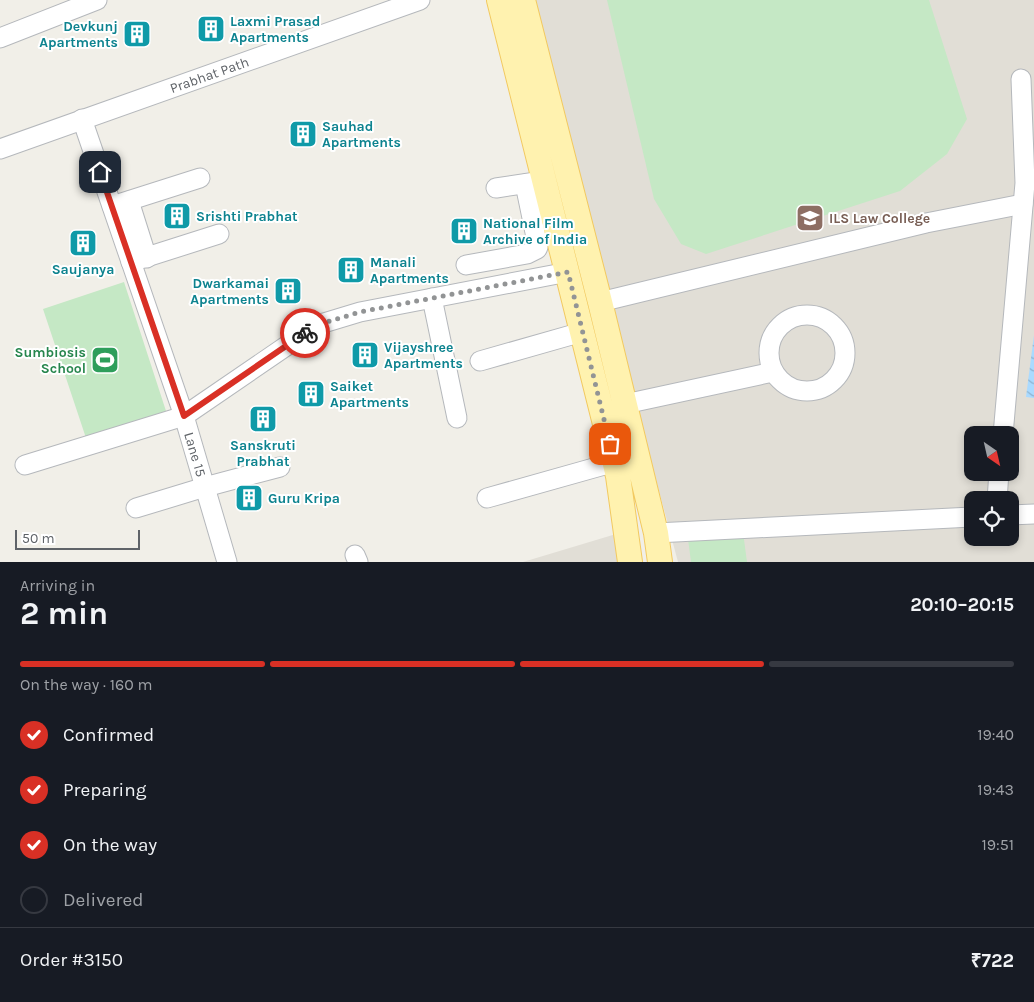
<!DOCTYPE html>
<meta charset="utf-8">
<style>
:root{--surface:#171b24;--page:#242831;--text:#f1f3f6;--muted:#9ea1a6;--line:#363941;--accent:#d93025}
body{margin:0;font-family:Karla,sans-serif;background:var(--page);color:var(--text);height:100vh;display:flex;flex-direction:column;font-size:19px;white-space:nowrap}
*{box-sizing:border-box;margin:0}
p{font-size:16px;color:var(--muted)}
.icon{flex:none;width:28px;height:28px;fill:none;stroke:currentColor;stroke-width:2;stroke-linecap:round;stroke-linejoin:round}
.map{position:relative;height:562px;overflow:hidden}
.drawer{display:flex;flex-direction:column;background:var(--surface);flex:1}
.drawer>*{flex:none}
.needle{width:32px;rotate:146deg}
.fabs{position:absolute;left:964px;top:426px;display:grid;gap:10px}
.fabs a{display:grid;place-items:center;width:55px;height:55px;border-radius:10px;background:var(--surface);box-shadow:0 2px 8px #0003;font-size:25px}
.scale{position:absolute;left:15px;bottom:12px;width:125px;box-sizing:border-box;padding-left:5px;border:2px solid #5f6368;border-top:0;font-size:14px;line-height:18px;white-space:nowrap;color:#5f6368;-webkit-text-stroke:4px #fff;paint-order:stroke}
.pin{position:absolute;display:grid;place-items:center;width:42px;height:42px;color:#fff;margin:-21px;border-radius:10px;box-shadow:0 2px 8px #0006}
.courier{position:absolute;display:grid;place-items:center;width:50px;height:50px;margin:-25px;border:4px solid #d93025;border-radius:50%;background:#fff;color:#222;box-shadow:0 1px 6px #0007}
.head em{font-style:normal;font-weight:700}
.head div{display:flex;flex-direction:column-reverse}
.head{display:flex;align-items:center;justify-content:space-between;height:85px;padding:0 20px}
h1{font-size:32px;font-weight:700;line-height:38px}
.bar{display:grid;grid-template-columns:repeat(4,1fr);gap:8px 5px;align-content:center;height:60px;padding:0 20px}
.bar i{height:6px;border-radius:4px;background:var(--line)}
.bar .on{background:var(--accent)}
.bar p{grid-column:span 4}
.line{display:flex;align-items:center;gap:12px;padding:0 20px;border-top:1px solid var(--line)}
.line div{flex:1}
ol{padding:0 20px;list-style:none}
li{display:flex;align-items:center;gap:15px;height:55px}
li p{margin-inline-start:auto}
li .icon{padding:5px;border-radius:50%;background:var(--accent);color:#fff;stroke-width:4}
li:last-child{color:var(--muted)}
li i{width:28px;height:28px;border:2px solid var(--line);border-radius:50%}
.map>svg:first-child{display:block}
.education{fill:#e1ded6;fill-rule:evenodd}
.garden{fill:#c5e8c5}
.water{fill:url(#water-waves)}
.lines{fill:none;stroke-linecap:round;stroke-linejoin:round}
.minor-casing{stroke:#b5b8bc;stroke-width:21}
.major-casing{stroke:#f2c960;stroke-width:26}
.minor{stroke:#fff;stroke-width:19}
.major{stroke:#fff2af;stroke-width:24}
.done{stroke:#929495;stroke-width:5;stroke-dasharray:0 9}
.route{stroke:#d93025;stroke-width:6}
.labels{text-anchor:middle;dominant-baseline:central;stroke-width:4;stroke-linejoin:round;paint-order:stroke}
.culture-label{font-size:14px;font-weight:bold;fill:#0d838f;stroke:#fff;text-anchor:start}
.street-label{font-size:14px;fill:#5f6368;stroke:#fff}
.education-label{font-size:14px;font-weight:bold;fill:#785e54;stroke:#fff;text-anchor:start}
.leisure-label{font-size:14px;font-weight:bold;fill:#27864d;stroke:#fff;text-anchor:end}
</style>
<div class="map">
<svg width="1034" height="562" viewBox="0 0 1034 562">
<defs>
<pattern id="water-waves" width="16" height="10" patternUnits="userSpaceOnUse" patternTransform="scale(1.25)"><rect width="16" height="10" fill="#aadaff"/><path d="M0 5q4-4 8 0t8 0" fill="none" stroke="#8eb4d2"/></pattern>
</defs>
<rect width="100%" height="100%" fill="#f1efe8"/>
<path class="education" d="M528 0H1034V562H678ZM972 435H1010V472H972ZM972 500H1010V538H972Z
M626 531 633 562H523Z"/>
<path class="garden" d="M607 0H929L967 119 947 154 900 191 706 254 681 244 654 199Z
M124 282 166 411 86 438 43 309Z
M743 532 747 562H691L688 539Z"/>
<path class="water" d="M1034 335V398L1026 397Z"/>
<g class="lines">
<defs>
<g id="minor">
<path d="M0 38 97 0"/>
<path id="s1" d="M82 119 184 416 227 562"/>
<path id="s2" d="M0 149 420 0"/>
<path d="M496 188 536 182"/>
<path d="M129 201 147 258"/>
<path d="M112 206 200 178"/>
<path d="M131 262 219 234"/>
<path d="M466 265 527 254 537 249 538 247 525 184"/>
<path d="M432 298 457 418"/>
<path d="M600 302 926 223 1023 204"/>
<circle cx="807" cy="353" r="38"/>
<path d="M480 361 582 332"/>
<path d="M625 404 773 372"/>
<path d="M1003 435 1025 183 1021 79"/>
<path d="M25 465 184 416 317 325 360 312 568 272"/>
<path d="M487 498 615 462"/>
<path d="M997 500 999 472"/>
<path d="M136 508 205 487 280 467"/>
<path d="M1010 515 1034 514"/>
<path d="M656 533 972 517"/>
<path d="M355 555 358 562"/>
</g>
<path id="major" d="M499 0 618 476 630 562
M523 0 600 302 656 533 660 562"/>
</defs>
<use href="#minor" class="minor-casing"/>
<use href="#major" class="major-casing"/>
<use href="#minor" class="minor"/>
<use href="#major" class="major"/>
</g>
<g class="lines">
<path class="done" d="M305 333 317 325 360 312 568 272 610 444"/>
<path class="route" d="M100 172 184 416 305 333"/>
</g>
<defs>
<symbol id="building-square" viewBox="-11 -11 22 22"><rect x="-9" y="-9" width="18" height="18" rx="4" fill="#0f9aa8" stroke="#fff"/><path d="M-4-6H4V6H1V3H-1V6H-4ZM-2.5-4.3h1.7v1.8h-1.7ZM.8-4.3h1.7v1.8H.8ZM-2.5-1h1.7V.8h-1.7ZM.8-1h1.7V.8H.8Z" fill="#fff"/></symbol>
<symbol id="university-square" viewBox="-11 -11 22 22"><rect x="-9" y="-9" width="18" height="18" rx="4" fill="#8d6e63" stroke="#fff"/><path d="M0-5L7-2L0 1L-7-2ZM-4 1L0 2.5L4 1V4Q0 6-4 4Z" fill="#fff"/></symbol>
<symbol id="stadium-square" viewBox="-11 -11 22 22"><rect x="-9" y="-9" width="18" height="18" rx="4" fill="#2e9e5b" stroke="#fff"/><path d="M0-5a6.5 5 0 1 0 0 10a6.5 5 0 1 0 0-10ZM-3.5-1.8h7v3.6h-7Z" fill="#fff"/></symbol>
</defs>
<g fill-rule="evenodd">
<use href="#building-square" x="195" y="13" width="32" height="32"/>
<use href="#building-square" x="121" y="18" width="32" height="32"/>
<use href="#building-square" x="287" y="118" width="32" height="32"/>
<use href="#building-square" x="161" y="200" width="32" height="32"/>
<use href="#university-square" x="794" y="202" width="32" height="32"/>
<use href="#building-square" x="448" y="215" width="32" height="32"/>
<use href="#building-square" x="67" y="227" width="32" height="32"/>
<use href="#building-square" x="335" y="254" width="32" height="32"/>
<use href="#building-square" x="272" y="275" width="32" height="32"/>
<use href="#building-square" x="349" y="339" width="32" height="32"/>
<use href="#stadium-square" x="89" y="344" width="32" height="32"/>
<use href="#building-square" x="295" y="378" width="32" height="32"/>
<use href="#building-square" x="247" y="403" width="32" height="32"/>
<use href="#building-square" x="233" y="482" width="32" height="32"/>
</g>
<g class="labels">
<g class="culture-label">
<text x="230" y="21">Laxmi Prasad<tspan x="230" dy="16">Apartments</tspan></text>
<text x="118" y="26" text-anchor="end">Devkunj<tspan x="118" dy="16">Apartments</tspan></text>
<text x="322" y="126">Sauhad<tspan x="322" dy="16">Apartments</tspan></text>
<text x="196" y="216">Srishti Prabhat</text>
<text x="483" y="223">National Film<tspan x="483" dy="16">Archive of India</tspan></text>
<text x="370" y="262">Manali<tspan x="370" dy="16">Apartments</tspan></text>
<text x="83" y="269" text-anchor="middle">Saujanya</text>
<text x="269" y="283" text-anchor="end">Dwarkamai<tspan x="269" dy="16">Apartments</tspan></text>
<text x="384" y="347">Vijayshree<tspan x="384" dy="16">Apartments</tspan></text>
<text x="330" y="386">Saiket<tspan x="330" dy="16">Apartments</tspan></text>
<text x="263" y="445" text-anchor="middle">Sanskruti<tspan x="263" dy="16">Prabhat</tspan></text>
<text x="268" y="498">Guru Kripa</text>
</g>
<g class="street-label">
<text stroke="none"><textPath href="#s2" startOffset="222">Prabhat Path</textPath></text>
<text stroke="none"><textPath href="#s1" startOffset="354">Lane 15</textPath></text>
</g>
<g class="education-label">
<text x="829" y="218">ILS Law College</text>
</g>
<g class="leisure-label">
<text x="86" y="352">Sumbiosis<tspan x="86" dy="16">School</tspan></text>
</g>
</g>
</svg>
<div class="fabs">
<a><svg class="needle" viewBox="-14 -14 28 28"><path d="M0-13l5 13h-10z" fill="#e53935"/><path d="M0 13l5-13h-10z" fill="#9ea1a6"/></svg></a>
<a><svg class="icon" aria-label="locate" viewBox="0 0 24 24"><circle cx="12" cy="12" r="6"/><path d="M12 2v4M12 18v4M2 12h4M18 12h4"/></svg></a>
</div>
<div class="scale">50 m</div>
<div class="pin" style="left:610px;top:444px;background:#ea580c"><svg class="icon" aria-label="bag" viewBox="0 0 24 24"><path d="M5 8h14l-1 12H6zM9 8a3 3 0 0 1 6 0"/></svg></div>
<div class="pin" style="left:100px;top:172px;background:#1f2937"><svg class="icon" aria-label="home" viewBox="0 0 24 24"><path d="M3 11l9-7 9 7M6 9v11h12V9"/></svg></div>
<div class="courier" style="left:305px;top:333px"><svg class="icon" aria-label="bike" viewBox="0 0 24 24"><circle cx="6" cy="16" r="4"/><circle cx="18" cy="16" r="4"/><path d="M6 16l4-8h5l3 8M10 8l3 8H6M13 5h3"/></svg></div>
</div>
<section class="drawer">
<div class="head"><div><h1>2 min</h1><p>Arriving in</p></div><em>20:10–20:15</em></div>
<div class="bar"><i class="on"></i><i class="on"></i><i class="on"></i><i></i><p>On the way · 160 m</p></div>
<ol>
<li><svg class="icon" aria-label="check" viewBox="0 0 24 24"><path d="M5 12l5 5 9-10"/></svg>Confirmed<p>19:40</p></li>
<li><svg class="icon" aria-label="check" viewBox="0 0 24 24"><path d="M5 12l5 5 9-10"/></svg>Preparing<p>19:43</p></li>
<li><svg class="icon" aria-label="check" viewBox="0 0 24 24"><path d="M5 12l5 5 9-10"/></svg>On the way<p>19:51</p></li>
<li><i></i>Delivered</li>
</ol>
<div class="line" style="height:65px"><div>Order #3150</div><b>₹722</b></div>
</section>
